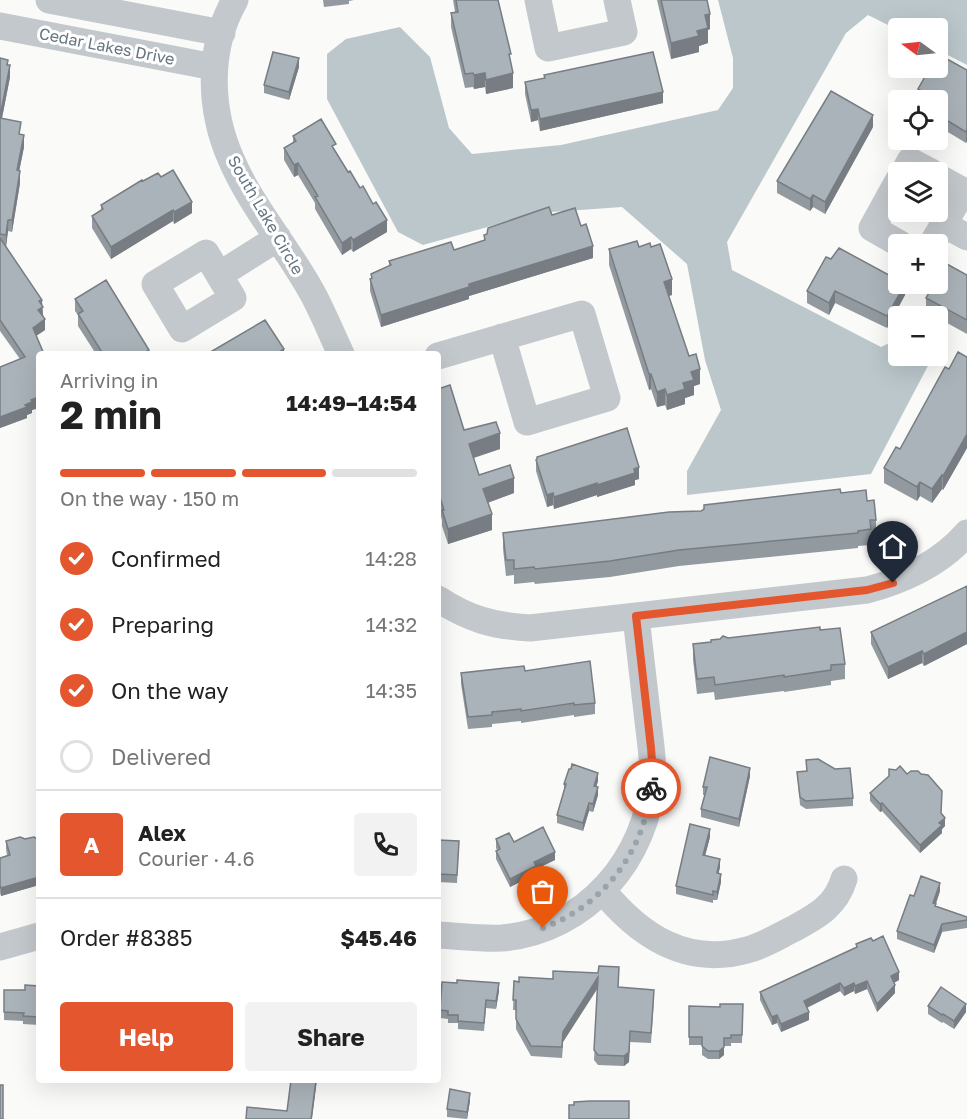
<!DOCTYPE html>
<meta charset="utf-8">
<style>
:root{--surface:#fff;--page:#f2f2f2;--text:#222;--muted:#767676;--line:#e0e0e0;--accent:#e4572e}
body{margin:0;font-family:"Golos Text",sans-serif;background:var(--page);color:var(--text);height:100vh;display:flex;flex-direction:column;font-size:22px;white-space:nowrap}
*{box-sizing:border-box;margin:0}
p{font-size:20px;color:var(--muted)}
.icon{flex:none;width:33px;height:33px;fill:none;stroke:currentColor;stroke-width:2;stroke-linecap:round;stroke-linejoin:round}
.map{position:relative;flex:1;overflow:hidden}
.panel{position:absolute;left:36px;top:351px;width:405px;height:732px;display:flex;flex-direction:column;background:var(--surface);border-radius:6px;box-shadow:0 6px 24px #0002}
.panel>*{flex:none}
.needle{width:39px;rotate:285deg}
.buttons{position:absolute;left:888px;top:18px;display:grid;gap:12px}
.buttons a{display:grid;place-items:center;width:60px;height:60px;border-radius:6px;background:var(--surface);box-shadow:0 6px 24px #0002;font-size:30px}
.pin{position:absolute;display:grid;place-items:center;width:51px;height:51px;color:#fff;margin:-62px -26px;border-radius:50% 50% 50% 0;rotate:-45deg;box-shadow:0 0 6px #0007}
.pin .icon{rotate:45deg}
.courier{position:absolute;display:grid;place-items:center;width:60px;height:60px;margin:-30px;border:4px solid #e4572e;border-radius:50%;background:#fff;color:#222;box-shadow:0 2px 8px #0007}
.headline em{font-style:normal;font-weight:700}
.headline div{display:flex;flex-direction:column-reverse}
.headline{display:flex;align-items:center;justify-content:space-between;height:102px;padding:0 24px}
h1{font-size:39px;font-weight:700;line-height:45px}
.bar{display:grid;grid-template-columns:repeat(4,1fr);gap:9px 6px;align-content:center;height:72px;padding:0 24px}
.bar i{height:8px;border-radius:4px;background:var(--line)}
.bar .selected{background:var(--accent)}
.bar p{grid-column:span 4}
.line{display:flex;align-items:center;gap:15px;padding:0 24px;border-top:2px solid var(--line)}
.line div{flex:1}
.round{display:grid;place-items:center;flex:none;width:63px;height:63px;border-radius:6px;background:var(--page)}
ol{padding:0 24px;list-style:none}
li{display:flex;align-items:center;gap:18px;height:66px}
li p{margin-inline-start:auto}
li .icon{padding:6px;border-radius:50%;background:var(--accent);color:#fff;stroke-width:4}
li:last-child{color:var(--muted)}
li i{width:33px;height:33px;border:3px solid var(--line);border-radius:50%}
.primary-button{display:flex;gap:12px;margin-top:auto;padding:12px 24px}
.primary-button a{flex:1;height:69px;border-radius:6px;background:var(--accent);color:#fff;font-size:24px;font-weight:700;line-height:69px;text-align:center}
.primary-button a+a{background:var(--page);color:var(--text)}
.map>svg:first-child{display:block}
.water{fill:#bbc7cb}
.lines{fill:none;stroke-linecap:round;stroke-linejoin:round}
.minor{stroke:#c3c8cc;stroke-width:27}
.wall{fill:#929a9f}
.shaded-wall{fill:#777d82}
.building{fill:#aab3b9;stroke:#777d82;stroke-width:1.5}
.done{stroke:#99a4ac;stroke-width:6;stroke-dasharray:0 10.8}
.route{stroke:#e4572e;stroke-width:8}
.labels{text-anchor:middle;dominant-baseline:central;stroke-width:6;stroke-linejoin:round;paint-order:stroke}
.street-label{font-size:16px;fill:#657683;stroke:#fff}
</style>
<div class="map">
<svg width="967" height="1119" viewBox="0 0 967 1119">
<rect width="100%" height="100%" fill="#fafaf8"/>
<path class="water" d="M718 0H967V65L938 50V28H898V30L868 15 846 33 727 242 732 270 881 347 898 339V356H927L931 360 871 474 687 495V471L721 410 705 360 687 264 622 207 538 213 423 245 398 232 327 99V54L346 39 400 27 430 57 449 128 472 154 561 145 718 110 733 88V58Z"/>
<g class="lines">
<path class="minor" d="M49 0 222 33
M235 0C207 49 209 109 231 159 252 208 289 249 314 296 324 315 332 335 341 354
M538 0 548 48 624 32 617 0
M0 26 214 67
M904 172 910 161 931 172
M898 181 872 228 900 244
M943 224 967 237
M932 244 963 191 938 177
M219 275 206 253 155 284 182 329 233 298 219 275 278 238
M438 356 582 314 607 398 527 422 502 337
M438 599C469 619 493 626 530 628L867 590C905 580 940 564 967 533
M603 891C640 936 686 967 747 950 763 946 779 936 793 929 817 916 836 906 844 879
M438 935C459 936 481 939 502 938 586 931 648 858 653 776 653 758 650 739 648 721 644 686 640 651 636 617
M0 947 39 936"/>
</g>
<path class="wall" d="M323 0H354L349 1V4L324 7Z
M453 0H498L511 62 513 88 486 94 485 87 474 89 473 87 465 88 451 27V13L455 12Z
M657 0H707L710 29 708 30V43L699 46V52L671 59Z
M0 58 8 65 10 77 2 118 21 135 24 147 19 171 20 183 12 232 8 231 6 246 42 305 45 330 36 336 39 354V408L32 410V413L27 415V418L0 428V367L20 359 0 331Z
M299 67 289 100 264 93V85Z
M967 70V141L966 143 938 126V100H918V89Z
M544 75 663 103 540 131 538 120 531 122 525 94V82L544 78Z
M873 127 825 214 813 207 810 211 777 193V181Z
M293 136 336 152 348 172 360 188 387 232 353 252 351 249 342 255 315 209V203L298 175 294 177 284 160V148L293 143Z
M161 177 192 213 174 224 173 221 111 259 92 228V216L101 211V205L143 181Z
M552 215 581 226 593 258 469 296V299L381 327 370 291V279H371V274L389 266V261L454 250 484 241V235Z
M639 247 672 295 669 296 689 356 700 384 694 386V395L685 398V404L667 410 665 405 657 407 651 389 649 390 609 265V249Z
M826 257 905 295 887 328 835 303 829 315 807 303V291Z
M967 275V334L938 318V316H934L926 312V298Z
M75 299 149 353V354H96L78 326V315L75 311Z
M967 357V448L943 490 942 489 932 503 920 496 917 501 884 483V468L900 449 949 369Z
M438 389 464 430 500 449 474 458 479 475 514 493 488 503 492 530 448 544 442 526V520L438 507Z
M537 457 639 479 635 480V485L597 497V495L554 509 553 505 547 507 536 471V460L537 459Z
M841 493 867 501 876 520V535L871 536V545L858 546V548L679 566 610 577 535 584 534 582 514 584V575L506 576 503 549V533L701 511 704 509V505Z
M967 586V644L924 666 922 663 888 679 871 644V632Z
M820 630 845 664V679L831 681V685L784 692V691L715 700 714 692 697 694 693 660V644L711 642 728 638Z
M525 671 595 703V714L574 717V715L521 723V721L492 724V727L468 729 461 684V673Z
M806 760 853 798V806L806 809 800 805 797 772 806 771Z
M907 774 942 814 945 826 942 829V833L920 853 882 811 880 812 870 801V793Z
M750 776 739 827 701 817V809L705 795H703V787Z
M598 781 596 787 598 795 593 812 589 811 583 831 557 823V815L564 790V784Z
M710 837 705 856 720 867 718 874 721 882 717 900H713V903L676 894V886Z
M25 839 39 840V885L1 896 0 893V858L7 855 6 849V841Z
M496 839 514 842 555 860 536 869V874L510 887 496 859V851L497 850 496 848Z
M438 840 459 841 457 883 438 882Z
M940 891 936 904V906L967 917V928L942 932 934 953 897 939V931L914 896Z
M856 944 899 980 894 983 895 993 877 1012 867 989 855 994 854 991 844 996 840 991 807 1008 809 1020 781 1032 777 1023 772 1025 760 1000V992L856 948Z
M619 977 618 987 654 1000 651 1043 630 1042 629 1062 624 1066 598 1065 594 1060 598 988 563 1042 562 1058 531 1056 516 1029V1010H513L514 981 553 979Z
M39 986V1025L23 1024V1021L4 1020V990H25Z
M499 991 496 1009 486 1008 484 1031 458 1029V1023H448V1019L440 1018V1010Z
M743 1004 742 1043H731V1046H724V1055L719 1059H708L702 1055V1045H689V1006L720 1007Z
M928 1006 966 1012 954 1029 943 1022 942 1023 928 1014Z
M470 1101 467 1119 447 1117V1109Z"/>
<path class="shaded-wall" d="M710 14V29L708 30V43L699 46V52L671 59V43L697 31 705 15Z
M299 58V67L289 100V92Z
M10 65V77L0 128V117Z
M485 73V87L474 89V75Z
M513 73V88L486 94V80Z
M663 92V103L540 131V119Z
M538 109V120L531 122V110Z
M873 115V127L825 214V202Z
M967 129V141L966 143V132Z
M24 135V147L17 182V170Z
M298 163V175L294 177V165Z
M20 171V183L12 232V220Z
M813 195V207L810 211V199Z
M192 202V213L174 224V212Z
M173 210V221L111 259V247Z
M8 220V231L6 247V235Z
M387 220V232L353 252V240Z
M351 237V249L342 255V243Z
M593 246V258L469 296V299L381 327V315L469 284Z
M672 279V295L664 297V282Z
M905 284V295L887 328V316Z
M835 291V303L829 315V303Z
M42 300 43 317 38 320 39 301Z
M45 319V330L33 338V328Z
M284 349V354H276Z
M700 369V384L694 386V395L685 398V404L667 410V395L683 383 691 372Z
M649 374H651V389L649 390Z
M665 389V405L657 407V392Z
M39 397V408L32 410V413L27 415V418L0 428V417L25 405 31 400Z
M500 433V449L469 459V444Z
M967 434V448L943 490V476Z
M639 467V479L635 480V485L597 497V485Z
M942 475V489L932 503V489Z
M514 478V493L483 504V489Z
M920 482V496L917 501V487Z
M597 483V495L554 509V497Z
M553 493V505L547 507V495Z
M492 514V530L448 544V529Z
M967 632V644L924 666V654Z
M441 651V667L438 670V655Z
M922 651V663L888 679V667Z
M750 768V776L739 827V819Z
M598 773V781L594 794V786Z
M598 787V795L593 812V804Z
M589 803V811L583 831V823Z
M882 803V811L880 812V804Z
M945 818V826L942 829V833L920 853V845L939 823Z
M710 829V837L703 863V855Z
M555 852V860L536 869V874L510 887V879L534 862Z
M720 859V867L717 881V873Z
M721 874V882L717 900V892Z
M39 875V885L1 896V888Z
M940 883V891L933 911V903Z
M942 924V932L934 953V945Z
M899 972V980L891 984V976Z
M598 977V987L563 1042 562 1058 563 1032Z
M867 981V989L855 994V986Z
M499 983V991L496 1009V1001Z
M840 983V991L804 1009V1001Z
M854 983V991L844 996V988Z
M895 985V993L877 1012V1004Z
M966 1004V1012L954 1029V1021Z
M809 1012V1020L781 1032V1024Z
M777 1015V1023L772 1025V1017Z
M630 1031 629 1062 624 1066V1056Z
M724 1047V1055L719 1059V1051Z
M316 1080H317L312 1119H311Z
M470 1093V1101L467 1119V1112Z"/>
<path class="building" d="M456 0H498L511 54H509L513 73 486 80 485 73 474 75 473 73 465 74 451 13 458 12Z
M661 0H707L710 14 705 15 708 28 697 31 699 36 671 43Z
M273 52 299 58 289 92 264 85Z
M653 52 663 92 540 119 538 109 531 110 525 82 545 78 544 75Z
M938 54 967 70V129L966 132 938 115V100H919L923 92 918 89 930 68H938Z
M0 58 8 60 7 65H10L0 117Z
M831 91 873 115 825 202 813 195 810 199 777 181Z
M0 118 21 122 19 134 24 135 17 170 20 171 12 220H8L6 235 0 234Z
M321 119 336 144 332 146 348 172 350 171 360 188 363 186 373 204 376 202 387 220 353 240 351 237 342 243 315 197 318 196 298 163 294 165 284 148 296 141 293 136Z
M173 170 192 202 174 212 173 210 111 247 92 216 103 209 101 205 142 180 143 181 158 173 161 177Z
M549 207 552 215 575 208 581 226 586 224 593 246 469 284V287L381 315 370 279 372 278 371 274 391 265 389 261 451 242 454 250 485 240 484 235 487 234 488 228Z
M0 238 42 300 39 301 43 307 38 310 45 319 33 328 44 354H39V397L31 400 32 402 25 405 27 407 0 417V367L25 357 0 320Z
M637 241 639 247 650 243 651 247 660 244 672 279 664 282 689 356 696 354 700 369 691 372 694 380 683 383 685 389 667 395 665 389 657 392 651 374H649L609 249Z
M839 248 898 280V284H905L887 316 835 291 829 303 807 291 826 257 831 259Z
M945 263 967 275V320L926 298 934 284H938V277Z
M106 280 149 350 147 351 149 354H103L78 314 83 311 75 299Z
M265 320 284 349 276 354H207Z
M958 352 967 357V434L943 476 942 475 932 489 920 482 917 487 884 468 896 447 900 449 945 367 949 369Z
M450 385 464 430 496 422 500 433 469 444 479 475 510 465 514 478 483 489 492 514 448 529 442 510H444L438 491V389Z
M627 428 639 467 634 469 635 473 597 485V483L554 497 553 493 547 495 536 460 537 459V457Z
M840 489 841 493 866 490 867 501 874 500 876 520H870L871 529 858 531V533L679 550 610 561 535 569 534 567 514 569V560H506L503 533 669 512 701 511 704 509V505Z
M967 586V632L924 654 922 651 888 667 871 632Z
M820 627V630L840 628 845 664 831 665V670L784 677V675L715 685 714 677 697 679 693 644 711 642V640L720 639 723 636 728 638Z
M590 661 595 703 574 705V703L521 711V709L492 712V715L468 717 461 673 524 666 525 671Z
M710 757 750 768 739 819 701 809 707 787H703Z
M818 759 835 769 850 768 853 798 806 801 800 797 797 772 807 771 806 760Z
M572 764 598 773 594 786 598 787 593 804 589 803 583 823 557 815 566 784H564L569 769H571Z
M900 766 907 774 911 771H918L921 774 928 775 942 791 941 813 945 818 939 823 942 825 920 845 882 803 880 804 870 793 889 776V769L896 770Z
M690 824 710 829 703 855 720 859 717 873 721 874 717 892 713 891V895L676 886Z
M543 827 555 852 534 862 536 866 510 879 496 851 500 849 496 839 509 833 514 842Z
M20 837 25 839 34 837 39 840V877L1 888 0 885V858L10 855 6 841Z
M438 840 459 841 457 875 438 874Z
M921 876 940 883 933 903 936 904 935 906 967 917V920L942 924 934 945 897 931 910 895 914 896Z
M883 936 899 972 891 976 895 985 877 1004 867 981 855 986 854 983 844 988 840 983 804 1001 809 1012 781 1024 777 1015 772 1017 760 992 857 947 856 944 871 938 873 941Z
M599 966 619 967 618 987 654 990 651 1033 630 1031 629 1052 624 1056 598 1055 594 1050 598 977 563 1032 562 1047 531 1046 516 1019V1000H513L514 981 519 982V977L553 979V971L598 973Z
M457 980 499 983 496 1001 486 1000 484 1023 458 1021V1015H448V1011L440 1010 442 982 457 983Z
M25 985 39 986V1017L23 1016 24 1013 4 1012V990H25Z
M941 987 966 1004 954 1021 943 1014 942 1015 928 1006Z
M720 1004H743L742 1035H731V1038H724V1047L719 1051H708L702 1046V1037H689V1006L720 1007Z
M291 1080H316L311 1119H246L247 1107 287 1111Z
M0 1085H3V1119H0Z
M450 1089 470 1093 467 1112 447 1109Z
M590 1101H629V1119H569V1105H574V1102Z"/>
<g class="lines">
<path class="done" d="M543 928C604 905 644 852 651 788"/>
<path class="route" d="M651 788 653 774 651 748 636 616 867 590 893 583"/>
</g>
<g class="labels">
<g class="street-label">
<text transform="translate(107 46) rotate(11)">Cedar Lakes Drive</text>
<text transform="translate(266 215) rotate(60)">South Lake Circle</text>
</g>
</g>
</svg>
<div class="buttons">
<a><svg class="needle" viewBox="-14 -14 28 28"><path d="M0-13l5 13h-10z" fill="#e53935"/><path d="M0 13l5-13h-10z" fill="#767676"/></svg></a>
<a><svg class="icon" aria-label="locate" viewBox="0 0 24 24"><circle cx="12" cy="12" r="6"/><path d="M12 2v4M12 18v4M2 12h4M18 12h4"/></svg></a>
<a><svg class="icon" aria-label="layers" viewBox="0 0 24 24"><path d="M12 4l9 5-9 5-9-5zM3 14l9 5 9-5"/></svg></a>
<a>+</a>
<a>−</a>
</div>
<div class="pin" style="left:543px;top:928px;background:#ea580c"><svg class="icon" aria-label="bag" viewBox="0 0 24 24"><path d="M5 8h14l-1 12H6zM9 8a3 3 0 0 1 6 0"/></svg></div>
<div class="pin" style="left:893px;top:583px;background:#1f2937"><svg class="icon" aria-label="home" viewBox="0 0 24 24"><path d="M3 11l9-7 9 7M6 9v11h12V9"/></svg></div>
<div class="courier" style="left:651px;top:788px"><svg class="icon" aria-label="bike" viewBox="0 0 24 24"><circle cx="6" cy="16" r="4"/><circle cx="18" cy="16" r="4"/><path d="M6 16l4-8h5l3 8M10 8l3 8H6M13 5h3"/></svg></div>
<section class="panel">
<div class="headline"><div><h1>2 min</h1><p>Arriving in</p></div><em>14:49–14:54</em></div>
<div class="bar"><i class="selected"></i><i class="selected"></i><i class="selected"></i><i></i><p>On the way · 150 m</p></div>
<ol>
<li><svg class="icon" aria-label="check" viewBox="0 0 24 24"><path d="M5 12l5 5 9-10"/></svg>Confirmed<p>14:28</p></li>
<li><svg class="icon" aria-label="check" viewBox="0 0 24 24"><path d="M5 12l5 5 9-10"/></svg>Preparing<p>14:32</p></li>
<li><svg class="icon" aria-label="check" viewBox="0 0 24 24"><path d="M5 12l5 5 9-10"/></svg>On the way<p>14:35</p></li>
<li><i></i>Delivered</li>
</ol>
<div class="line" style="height:108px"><b class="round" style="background:var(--accent);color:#fff">A</b><div><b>Alex</b><p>Courier · 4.6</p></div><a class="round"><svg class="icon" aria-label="phone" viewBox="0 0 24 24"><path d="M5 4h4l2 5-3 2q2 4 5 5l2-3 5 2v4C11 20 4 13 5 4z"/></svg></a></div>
<div class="line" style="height:78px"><div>Order #8385</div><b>$45.46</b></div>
<div class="primary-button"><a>Help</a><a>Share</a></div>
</section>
</div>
